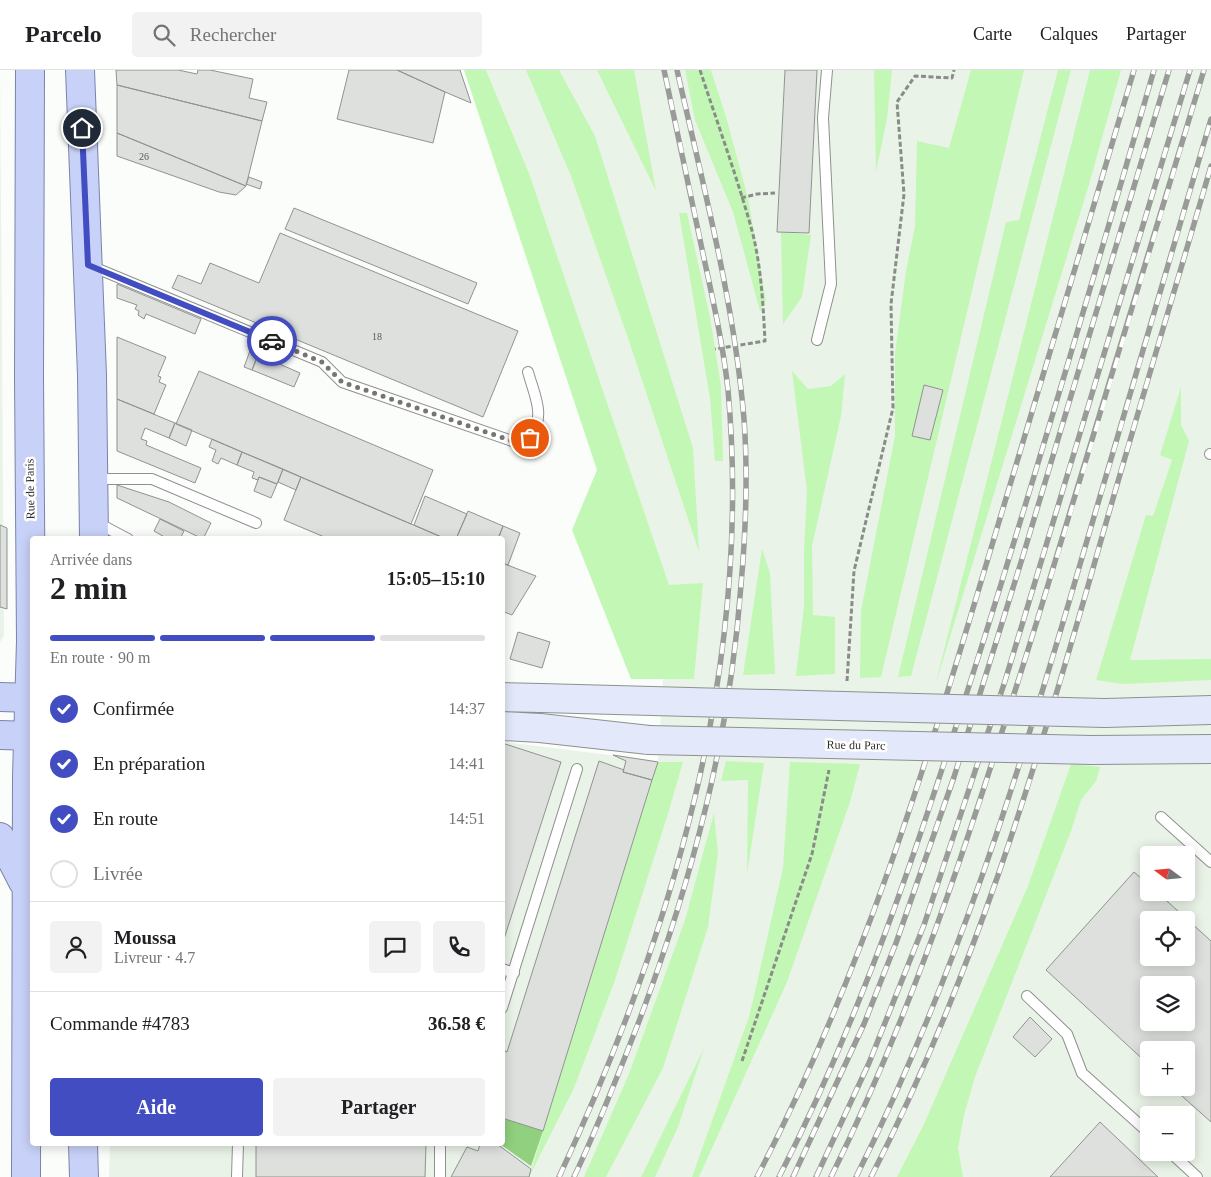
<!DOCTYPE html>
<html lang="fr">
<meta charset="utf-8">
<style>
:root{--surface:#fff;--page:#f2f2f2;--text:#202124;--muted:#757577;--line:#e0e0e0;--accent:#434dc2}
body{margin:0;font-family:Georgia,serif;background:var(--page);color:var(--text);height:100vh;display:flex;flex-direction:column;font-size:19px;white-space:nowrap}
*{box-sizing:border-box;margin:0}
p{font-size:16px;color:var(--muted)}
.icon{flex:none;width:28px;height:28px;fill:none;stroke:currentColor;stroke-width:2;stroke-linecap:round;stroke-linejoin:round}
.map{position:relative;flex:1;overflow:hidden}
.side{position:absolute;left:30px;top:466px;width:475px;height:610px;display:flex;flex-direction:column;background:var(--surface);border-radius:5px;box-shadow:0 2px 12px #0003}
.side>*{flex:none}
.needle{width:32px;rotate:286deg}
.tools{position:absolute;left:1140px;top:776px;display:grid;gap:10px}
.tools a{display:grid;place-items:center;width:55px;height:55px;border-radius:5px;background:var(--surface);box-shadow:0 2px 12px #0003;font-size:25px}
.pin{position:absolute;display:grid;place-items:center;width:42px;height:42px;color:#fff;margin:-21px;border:2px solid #fff;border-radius:50%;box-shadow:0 1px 5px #0007}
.courier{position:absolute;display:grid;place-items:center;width:50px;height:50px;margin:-25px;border:4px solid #434dc2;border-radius:50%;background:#fff;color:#222;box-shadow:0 1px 6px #0007}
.summary em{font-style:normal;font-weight:600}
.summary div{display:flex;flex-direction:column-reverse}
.summary{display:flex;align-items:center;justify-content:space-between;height:85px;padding:0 20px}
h1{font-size:32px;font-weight:600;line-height:38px}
.bar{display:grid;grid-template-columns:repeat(4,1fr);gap:8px 5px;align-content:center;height:60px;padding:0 20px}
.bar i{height:6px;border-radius:4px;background:var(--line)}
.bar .on{background:var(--accent)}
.bar p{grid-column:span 4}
.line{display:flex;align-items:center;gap:12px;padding:0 20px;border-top:1px solid var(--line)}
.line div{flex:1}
.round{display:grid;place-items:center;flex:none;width:52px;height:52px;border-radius:5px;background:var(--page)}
ol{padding:0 20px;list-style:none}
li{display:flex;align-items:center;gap:15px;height:55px}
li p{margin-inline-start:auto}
li .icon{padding:5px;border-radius:50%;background:var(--accent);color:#fff;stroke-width:4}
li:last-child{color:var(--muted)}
li i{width:28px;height:28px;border:2px solid var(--line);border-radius:50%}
.cta{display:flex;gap:10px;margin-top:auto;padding:10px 20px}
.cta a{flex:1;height:58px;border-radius:5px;background:var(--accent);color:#fff;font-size:20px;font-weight:600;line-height:58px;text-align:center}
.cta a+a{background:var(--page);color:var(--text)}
header{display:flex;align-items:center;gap:30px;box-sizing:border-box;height:70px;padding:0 25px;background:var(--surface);border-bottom:1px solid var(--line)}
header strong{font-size:24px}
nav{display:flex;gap:28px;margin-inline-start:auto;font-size:18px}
.search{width:350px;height:45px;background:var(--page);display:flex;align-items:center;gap:12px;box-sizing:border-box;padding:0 18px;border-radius:5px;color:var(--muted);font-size:19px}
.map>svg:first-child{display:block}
.built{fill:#eaf3e8;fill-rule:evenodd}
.green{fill:#c3f7b5}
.water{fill:#90d07e}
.building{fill:#dde0dc;stroke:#90938f;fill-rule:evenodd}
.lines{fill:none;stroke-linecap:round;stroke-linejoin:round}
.service-casing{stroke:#8e918d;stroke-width:12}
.secondary-casing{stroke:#8e918d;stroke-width:30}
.primary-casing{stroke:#7a84ac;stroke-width:30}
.path{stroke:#8a8c89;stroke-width:3;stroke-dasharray:5 2.5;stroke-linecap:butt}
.service{stroke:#fff;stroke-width:10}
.secondary{stroke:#e3e8fb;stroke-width:28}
.primary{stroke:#c8d1f7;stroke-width:28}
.rail-casing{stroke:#999b98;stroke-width:5.5}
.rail{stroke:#fff;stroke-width:4;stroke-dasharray:11;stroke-linecap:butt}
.secondary-bridge-casing{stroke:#8e918d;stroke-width:30;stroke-linecap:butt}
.secondary-bridge{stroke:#e3e8fb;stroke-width:28}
.done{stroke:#757674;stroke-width:5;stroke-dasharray:0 9}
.route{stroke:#434dc2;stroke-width:6}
.labels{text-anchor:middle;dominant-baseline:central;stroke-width:5;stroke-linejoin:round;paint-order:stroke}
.number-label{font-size:10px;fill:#595a58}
.street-label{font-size:12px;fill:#2d2e2c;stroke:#fff}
</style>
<header>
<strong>Parcelo</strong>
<div class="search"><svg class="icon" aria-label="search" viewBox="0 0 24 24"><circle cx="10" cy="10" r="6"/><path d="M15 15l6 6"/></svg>Rechercher</div>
<nav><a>Carte</a><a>Calques</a><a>Partager</a></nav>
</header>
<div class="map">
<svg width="1211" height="1107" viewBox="0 0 1211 1107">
<rect width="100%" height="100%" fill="#fafdf9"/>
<path class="built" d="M0 0 4 566 0 572Z
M486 0H1211V1107H109L110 1074H502L503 672 658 691 669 516 529 103ZM1149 785H1186V822H1149ZM1149 850H1186V888H1149ZM1149 915H1186V952H1149ZM1149 980H1186V1018H1149ZM1149 1045H1186V1082H1149Z"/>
<path class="green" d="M464 0H486L529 103 669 515 703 513 694 609H631L572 460 597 400Z
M526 0H559L595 66 693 378 699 482 629 271 571 106Z
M597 0H634L656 121Z
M685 0H711L726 47 748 128 766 231 760 241 733 142 695 50Z
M874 0H892L887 48 876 102Z
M971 0H1024L881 607 860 608 861 541 895 366V283L906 201 915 156 917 71 949 78Z
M1058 0H1071L911 606 898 607 1006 152 1019 150Z
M1090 0H1121L1090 111 935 616Z
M679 143H687L710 247 721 316 723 391H715L710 328Z
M781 162 811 165 802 227 783 254Z
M792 301 808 319 831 316 845 304 841 346 812 476 813 545 835 547V604L796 606 804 536V482L807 421Z
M1181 317V355L1189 371 1130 590 1211 589V610L1123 614 1096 610 1146 445 1153 446 1172 390 1160 385Z
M762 479 770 503 775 604 743 605Z
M726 691 764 693 747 804 748 710 721 711Z
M658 692H683L667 747 614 913 574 1018 529 1107Z
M790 692 860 694 850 732 787 912 699 1107H692L749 947 754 926 783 798Z
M1071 694 1100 697 1096 711 1081 730 1071 761 975 1007 964 1045 958 1078 963 1107H897L924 1054 1028 816Z
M714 743 718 783 708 857 663 998 606 1107H584L629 1004 685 850Z
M704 978 678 1057 655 1107H641Z"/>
<path class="water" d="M503 1048 543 1061 531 1096 500 1074H502Z"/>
<path class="building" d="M116 0H178L197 4 198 0H210L253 9 249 28 267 32 262 51 117 15Z
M349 0H397L445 22 433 73 337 49Z
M397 0H460L471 33 445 22Z
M785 0H817L809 163 777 162Z
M117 15 262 51 246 116 117 63Z
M117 63 246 116 236 125 219 122 117 86Z
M249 107 262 112 260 119 246 114Z
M294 138 477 213 468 234 285 159Z
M280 163 518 261 483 347 172 218 178 205 201 214 210 193 259 213Z
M117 214 201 249 195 264 146 244 144 249 138 245 139 241 135 239 137 235 117 228Z
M117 267 166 287 158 306 161 307 159 312 166 315 154 344 117 329Z
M254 270 262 273 252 300 244 297Z
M260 281 267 283 266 288 300 303 294 317 252 300Z
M199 301 433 400 411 454 176 354Z
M924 315 943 320 930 370 912 366Z
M117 329 175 353 169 368 145 358 141 369 147 371 146 375 201 398 195 413 117 381Z
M175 353 192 360 186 376 169 368Z
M212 369 242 382 237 395 221 388 218 394 212 391 216 380 209 377Z
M242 382 283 399 277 414 259 407 258 410 252 408 254 402 237 395Z
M283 399 301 407 296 420 278 412Z
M259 407 277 414 271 428 254 421Z
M301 407 411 454 446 469H329L284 450Z
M117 415 169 432 211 453 203 469 117 428Z
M425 426 467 444 456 469H446L414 455Z
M468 441 503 456 498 469H456Z
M160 449 184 461 180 469H168L154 461Z
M0 455 7 458V539L0 537Z
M503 456 520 463 508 495 502 493V469H498Z
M502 493 536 506 512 545 502 541Z
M518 562 550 572 542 598 510 589Z
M502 673 561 692 503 872H502Z
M613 685 658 692 652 710 623 702 626 691Z
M599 691 624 700 623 702 652 710 543 1061 502 1048V986L505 981 507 982Z
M1134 802 1149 815V822H1157L1211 871V1052L1173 1018H1186V980H1149V995L1046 900ZM1149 850H1186V888H1149ZM1149 915H1186V952H1149Z
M1030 947 1052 969 1035 987 1013 967Z
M1100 1052 1158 1107H1050Z
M256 1074H426L425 1107H256Z
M480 1074H497L531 1099 529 1107H451L467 1077 478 1081Z"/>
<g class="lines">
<defs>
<path id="service" d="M91 196 322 292 342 312 515 372 530 368C546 346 535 327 528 302
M817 270 831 214 823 48 827 0
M1210 384H1211
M93 409H152L256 453
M96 452 128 469
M1161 747 1211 792
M502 899 514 903
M1027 926 1067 964 1082 1003 1149 1063
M502 938 577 699
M1170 1082 1197 1107
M237 1107 238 1074
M440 1107V1074"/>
<path id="secondary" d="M502 627 541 628
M1105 643 1211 640
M502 656 540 658 649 670
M1092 680 1211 679"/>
<path id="primary" d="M80 0 92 305 94 469
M0 627 32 628
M0 665 32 666
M0 767 23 812
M83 1074 84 1107
M26 1107 27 706 31 571 29 307 30 0"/>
</defs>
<use href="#service" class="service-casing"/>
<use href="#secondary" class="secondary-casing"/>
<use href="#primary" class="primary-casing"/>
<path class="path" d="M700 0C717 52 736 104 751 157 761 193 763 233 765 271L715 279
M741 128 757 124 775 123
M847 611 854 501 893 338 891 234 904 124 897 32 915 6 952 8 954 0
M742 991 812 784 829 700"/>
<use href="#service" class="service"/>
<use href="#secondary" class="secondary"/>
<use href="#primary" class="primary"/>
<defs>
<path id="rail" d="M559 1107C673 863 753 593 728 320 723 273 712 226 702 179 690 120 677 60 664 0
M574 1107C598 1057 618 1005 638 954 692 811 730 667 741 515 746 459 748 404 744 349 734 231 703 115 677 0
M757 1107C860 910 926 697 989 485 1038 323 1086 162 1134 0
M779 1107C867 936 926 752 984 569 1043 380 1099 190 1154 0
M793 1107 864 954 896 873 954 707 1022 489 1169 0
M816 1107 869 993 924 855 1005 611 1190 0
M831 1107C919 929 978 740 1037 551 1094 368 1149 184 1204 0
M856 1107C955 910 1020 701 1081 491 1125 343 1168 196 1211 49
M871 1107C972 911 1036 698 1096 488 1133 357 1173 227 1211 96"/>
</defs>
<use href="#rail" class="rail-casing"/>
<use href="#rail" class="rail"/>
<defs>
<path id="secondary-bridge" d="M541 628 1105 643
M649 670 1092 680"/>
</defs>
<use href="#secondary-bridge" class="secondary-bridge-casing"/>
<use href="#secondary-bridge" class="secondary-bridge"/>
</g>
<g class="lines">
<path class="done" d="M272 271 322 292 342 312 515 372 530 368"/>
<path class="route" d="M82 58 88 195 272 271"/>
</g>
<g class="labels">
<g class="number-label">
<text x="144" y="86">26</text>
<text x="377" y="266">18</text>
</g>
<g class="street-label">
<text transform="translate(30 419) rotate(-91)">Rue de Paris</text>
<text transform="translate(856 675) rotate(1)">Rue du Parc</text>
</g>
</g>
</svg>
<div class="tools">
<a><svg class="needle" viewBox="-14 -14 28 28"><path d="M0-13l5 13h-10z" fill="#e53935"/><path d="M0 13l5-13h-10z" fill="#757577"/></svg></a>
<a><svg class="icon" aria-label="locate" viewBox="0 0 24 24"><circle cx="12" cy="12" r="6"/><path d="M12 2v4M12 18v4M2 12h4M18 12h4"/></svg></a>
<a><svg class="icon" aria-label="layers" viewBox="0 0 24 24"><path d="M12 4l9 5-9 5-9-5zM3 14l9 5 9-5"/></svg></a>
<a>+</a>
<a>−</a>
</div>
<div class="pin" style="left:530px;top:368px;background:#ea580c"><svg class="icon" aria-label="bag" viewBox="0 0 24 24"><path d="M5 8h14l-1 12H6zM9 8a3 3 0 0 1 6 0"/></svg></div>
<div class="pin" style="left:82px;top:58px;background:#1f2937"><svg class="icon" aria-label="home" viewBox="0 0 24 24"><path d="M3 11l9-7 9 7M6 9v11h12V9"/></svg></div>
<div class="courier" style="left:272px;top:271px"><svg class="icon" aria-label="car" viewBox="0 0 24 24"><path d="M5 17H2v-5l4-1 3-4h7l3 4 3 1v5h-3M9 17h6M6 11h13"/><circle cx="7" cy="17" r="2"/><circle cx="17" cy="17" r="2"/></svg></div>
<section class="side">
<div class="summary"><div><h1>2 min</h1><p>Arrivée dans</p></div><em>15:05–15:10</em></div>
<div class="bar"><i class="on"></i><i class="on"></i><i class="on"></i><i></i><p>En route · 90 m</p></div>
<ol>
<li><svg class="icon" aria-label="check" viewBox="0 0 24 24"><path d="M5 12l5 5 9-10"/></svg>Confirmée<p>14:37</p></li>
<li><svg class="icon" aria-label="check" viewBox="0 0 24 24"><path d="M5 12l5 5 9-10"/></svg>En préparation<p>14:41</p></li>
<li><svg class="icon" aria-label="check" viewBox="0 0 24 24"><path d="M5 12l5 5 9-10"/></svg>En route<p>14:51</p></li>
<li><i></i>Livrée</li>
</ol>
<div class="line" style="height:90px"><a class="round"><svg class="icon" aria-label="person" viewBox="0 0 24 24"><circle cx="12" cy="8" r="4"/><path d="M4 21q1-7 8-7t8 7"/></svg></a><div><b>Moussa</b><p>Livreur · 4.7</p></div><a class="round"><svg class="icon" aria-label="chat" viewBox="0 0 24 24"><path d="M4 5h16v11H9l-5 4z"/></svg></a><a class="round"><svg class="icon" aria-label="phone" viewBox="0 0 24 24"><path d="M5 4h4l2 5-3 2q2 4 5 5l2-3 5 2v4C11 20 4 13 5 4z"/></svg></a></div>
<div class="line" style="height:65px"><div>Commande #4783</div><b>36.58 €</b></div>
<div class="cta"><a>Aide</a><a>Partager</a></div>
</section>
</div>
